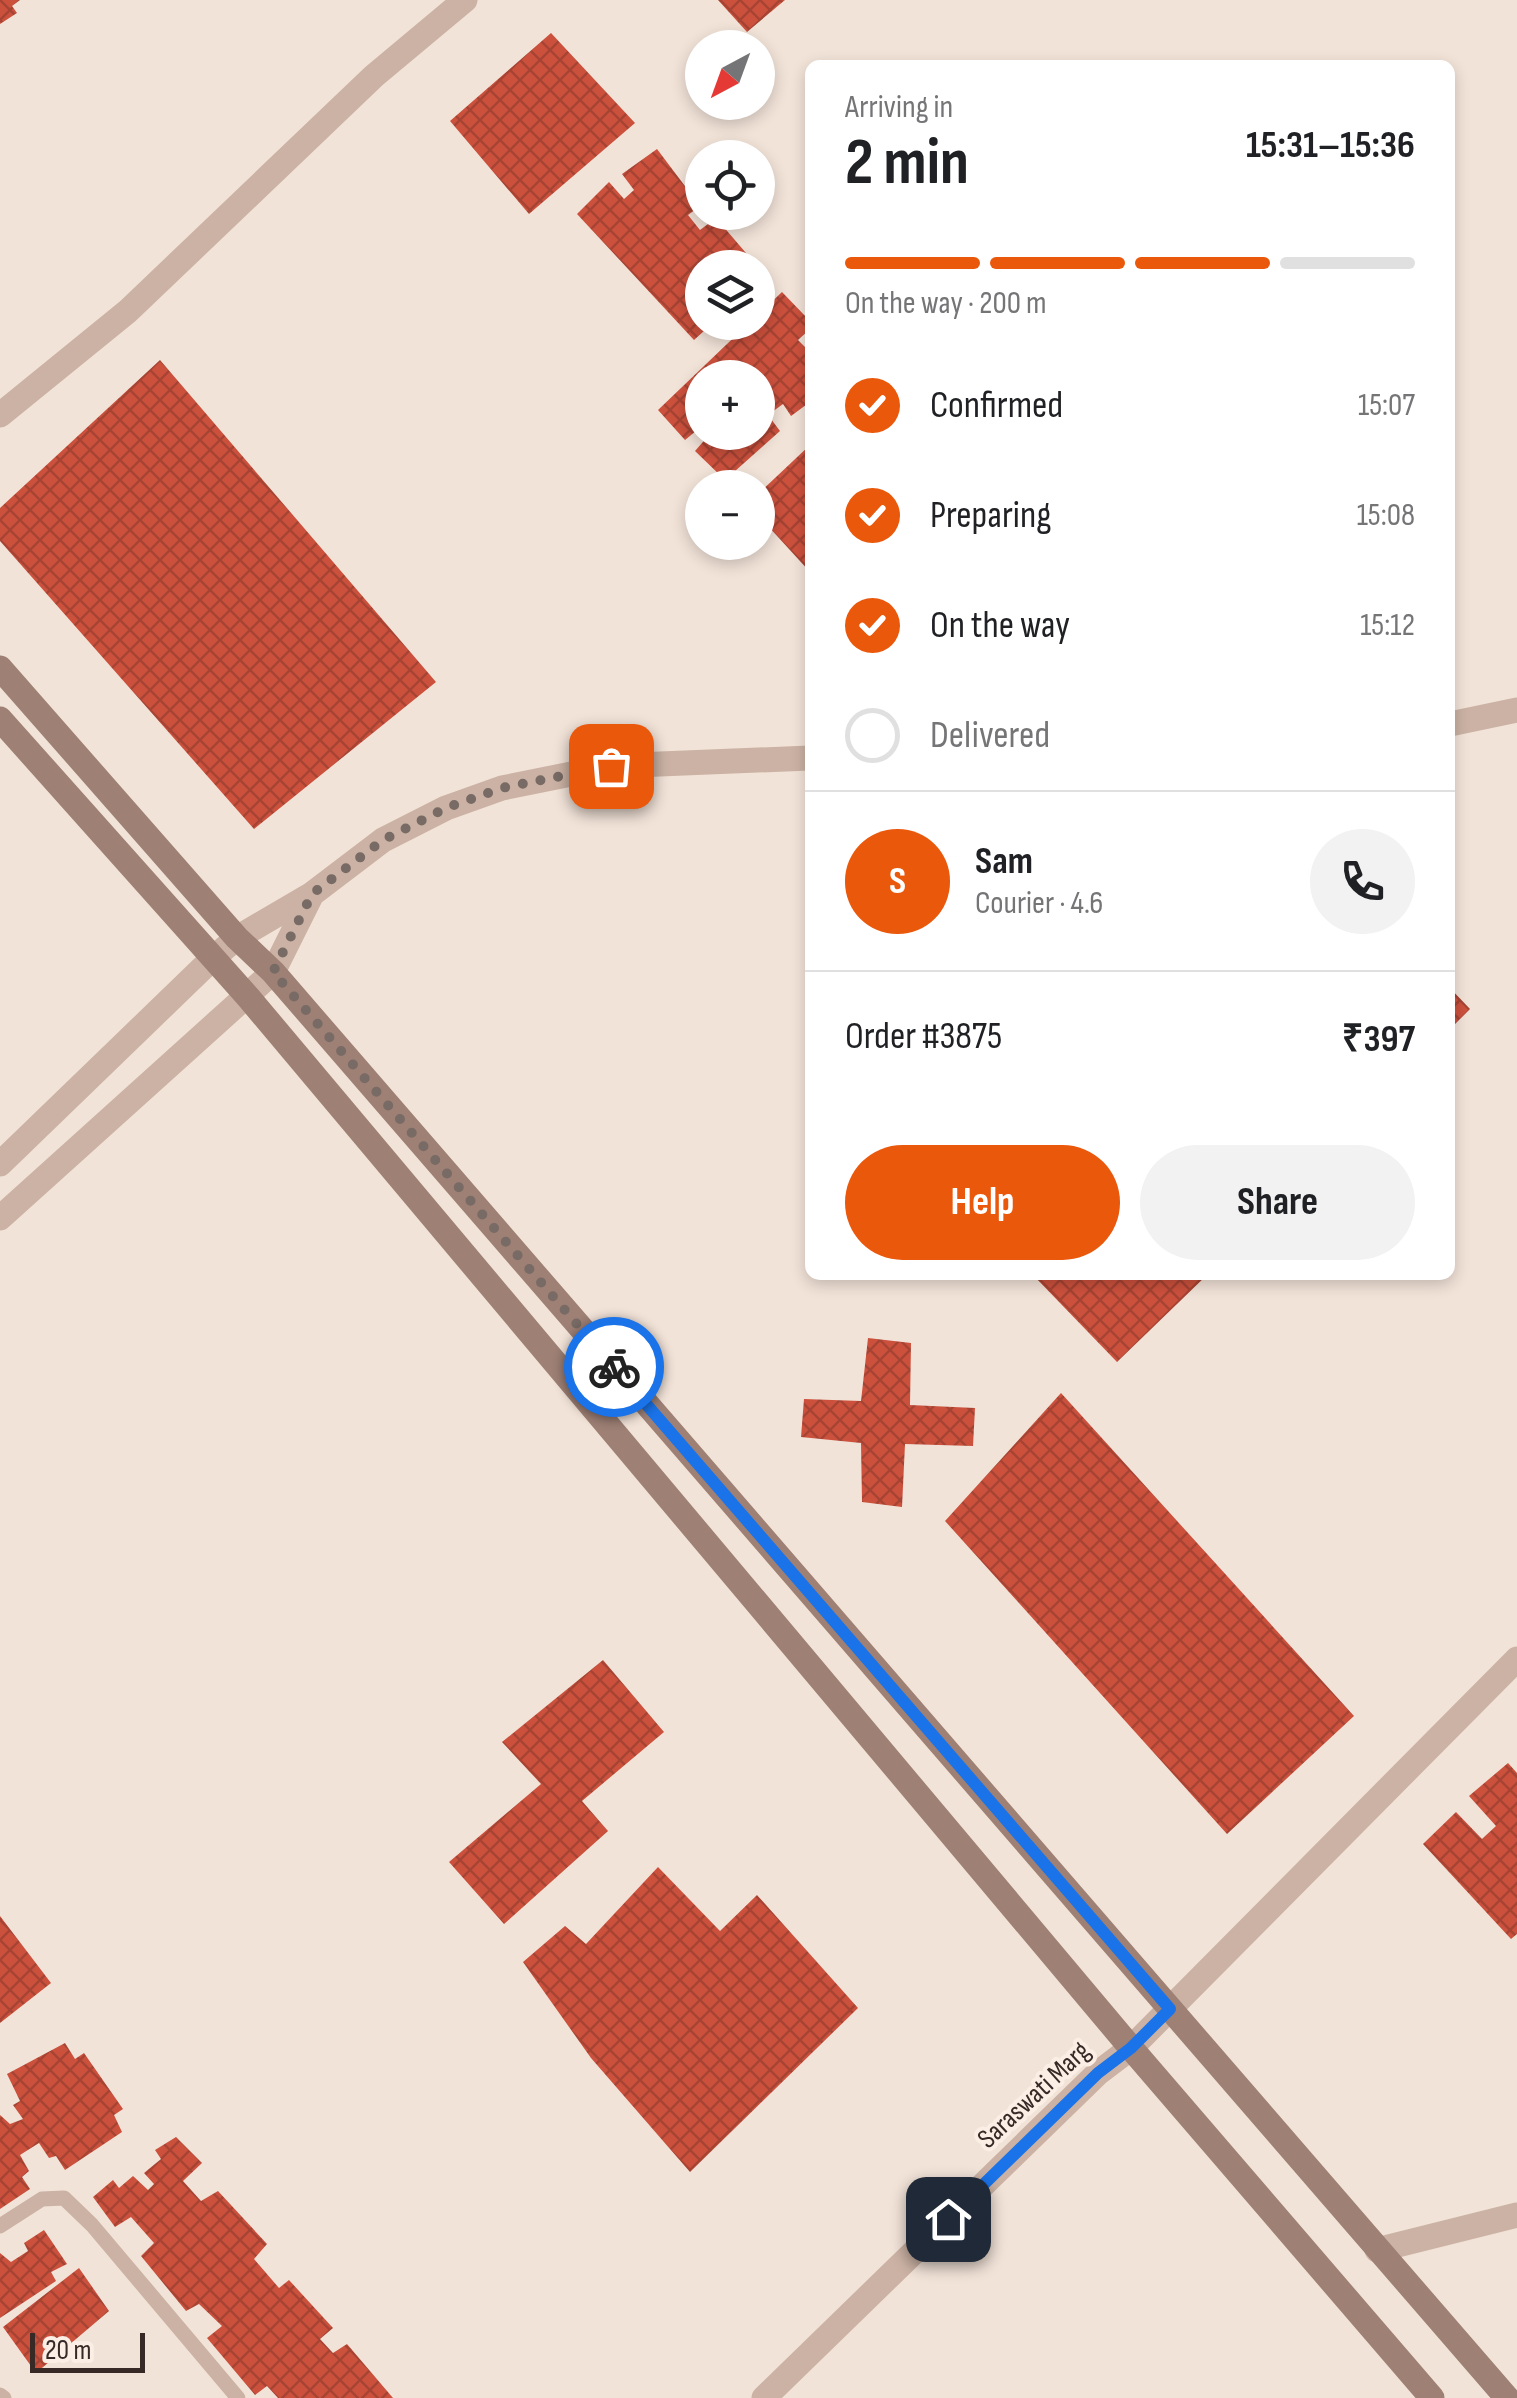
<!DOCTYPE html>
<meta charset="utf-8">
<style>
:root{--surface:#fff;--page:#f2f2f2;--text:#202124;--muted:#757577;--line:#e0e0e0;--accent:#ea580c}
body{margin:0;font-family:"Sofia Sans Condensed",sans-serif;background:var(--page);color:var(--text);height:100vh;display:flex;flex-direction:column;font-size:38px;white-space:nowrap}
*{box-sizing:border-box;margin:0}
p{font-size:32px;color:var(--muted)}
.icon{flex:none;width:55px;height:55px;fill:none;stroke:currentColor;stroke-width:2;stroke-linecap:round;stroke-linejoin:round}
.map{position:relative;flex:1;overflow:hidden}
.sheet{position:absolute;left:805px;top:60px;width:650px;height:1220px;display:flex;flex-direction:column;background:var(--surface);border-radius:15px;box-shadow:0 5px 15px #0003}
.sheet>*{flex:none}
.needle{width:65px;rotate:221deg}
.buttons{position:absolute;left:685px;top:30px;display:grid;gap:20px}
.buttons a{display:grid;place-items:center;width:90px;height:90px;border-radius:50%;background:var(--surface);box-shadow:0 5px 15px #0003;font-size:50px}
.scale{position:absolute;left:30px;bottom:25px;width:115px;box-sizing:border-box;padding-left:10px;border:5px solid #362926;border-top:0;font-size:28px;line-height:35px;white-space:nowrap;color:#362926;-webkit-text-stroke:8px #faeee5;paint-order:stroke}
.pin{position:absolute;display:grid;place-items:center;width:85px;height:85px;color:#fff;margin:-42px;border-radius:20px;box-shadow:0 5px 15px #0006}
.courier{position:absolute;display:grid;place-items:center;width:100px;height:100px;margin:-50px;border:8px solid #1a73e8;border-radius:50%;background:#fff;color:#222;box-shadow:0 2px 12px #0007}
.overview em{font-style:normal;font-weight:700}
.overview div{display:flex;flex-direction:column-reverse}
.overview{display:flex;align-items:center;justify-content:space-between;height:170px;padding:0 40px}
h1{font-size:65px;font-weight:700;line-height:75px}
.bar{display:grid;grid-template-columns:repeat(4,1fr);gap:15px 10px;align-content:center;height:120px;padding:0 40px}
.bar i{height:12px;border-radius:8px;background:var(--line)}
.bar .current{background:var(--accent)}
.bar p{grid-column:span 4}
.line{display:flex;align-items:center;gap:25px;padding:0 40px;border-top:2px solid var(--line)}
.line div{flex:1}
.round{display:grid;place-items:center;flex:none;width:105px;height:105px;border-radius:52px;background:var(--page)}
ol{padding:0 40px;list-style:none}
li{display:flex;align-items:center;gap:30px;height:110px}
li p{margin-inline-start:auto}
li .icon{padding:10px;border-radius:50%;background:var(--accent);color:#fff;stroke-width:4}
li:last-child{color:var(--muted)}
li i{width:55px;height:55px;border:5px solid var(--line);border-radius:50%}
.button{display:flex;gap:20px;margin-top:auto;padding:20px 40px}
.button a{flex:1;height:115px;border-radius:60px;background:var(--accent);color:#fff;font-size:40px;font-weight:700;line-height:115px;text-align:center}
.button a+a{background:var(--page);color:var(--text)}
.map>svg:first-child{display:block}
.building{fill:url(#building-cross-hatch)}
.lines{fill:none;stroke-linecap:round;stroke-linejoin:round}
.lane{stroke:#cbb2a4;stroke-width:15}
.street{stroke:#cbb2a4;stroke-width:25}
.secondary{stroke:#9e8075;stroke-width:25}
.done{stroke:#786a64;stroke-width:10;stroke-dasharray:0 18}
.route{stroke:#1a73e8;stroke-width:12}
.labels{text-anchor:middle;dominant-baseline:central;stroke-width:8;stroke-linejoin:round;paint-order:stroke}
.street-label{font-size:28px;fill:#362926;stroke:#faeee5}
</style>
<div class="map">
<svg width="1517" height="2398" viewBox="0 0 1517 2398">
<defs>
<pattern id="building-cross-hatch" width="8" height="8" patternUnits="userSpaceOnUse" patternTransform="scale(2.5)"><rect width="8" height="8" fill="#cc513d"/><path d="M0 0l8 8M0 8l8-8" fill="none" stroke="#a64333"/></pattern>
</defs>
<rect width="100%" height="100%" fill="#f2e3d8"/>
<path class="building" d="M0 0H20L12 6 17 13 0 24Z
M718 0H785L747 32Z
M551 33 635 123 529 214 450 121Z
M657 149 700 206 688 215 700 230 716 218 764 274 758 281V268H702V322H714L694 340 577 214 609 182 624 199 634 190 622 174Z
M782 292 810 321V329L798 340 808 350 810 348V402L791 416 783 404 768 415 780 431 725 480 695 451 709 435 707 432H758V378H702V426L685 440 658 410 750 322H758V315Z
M160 360 436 682 254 829 0 541V508Z
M810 445V572L758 515V494Z
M1450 988 1470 1009 1450 1029Z
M1033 1275H1207L1117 1362Z
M868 1338 911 1343 910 1405 975 1408 973 1446 905 1444 902 1507 862 1502 861 1443 801 1437 804 1399 861 1401Z
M1061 1393 1354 1716 1227 1834 945 1521Z
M603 1660 664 1732 582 1801 608 1831 504 1924 449 1862 541 1784 502 1742Z
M1508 1763 1517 1773V1934L1511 1939 1423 1844 1456 1812 1482 1839 1496 1826 1469 1796Z
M658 1867 720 1931 757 1895 858 2008 690 2172 591 2058 523 1962 565 1926 586 1944Z
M0 1916 51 1983 0 2023Z
M65 2043 75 2059 84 2053 123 2109 114 2115 122 2132 65 2170 56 2156 49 2158 39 2143 20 2155 29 2171 22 2177 30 2189 0 2209V2115L10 2124 23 2119 13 2105 20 2101 7 2074Z
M176 2137 202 2163 183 2181 201 2201 218 2191 267 2244 254 2259 279 2288 289 2280 333 2328 320 2339 333 2353 347 2344 393 2398H278L267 2386 255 2395 207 2338 222 2326 199 2304 186 2311 141 2256 154 2243 131 2217 115 2227 93 2197 113 2180 119 2188 133 2176 148 2190 154 2184 144 2173 161 2159 155 2150Z
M44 2230 67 2264 51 2272 56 2281 0 2318V2253L11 2262 28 2251 24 2243Z
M79 2268 109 2311 36 2373 3 2327Z"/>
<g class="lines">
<path class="lane" d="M0 2226 42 2199 64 2198 92 2225 238 2398
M0 2395 4 2398"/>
<path class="street" d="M0 415 128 311 374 76 465 0
M1450 724 1517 710
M0 1164 213 958 237 938 312 894 383 840 446 808 502 788 611 766 810 758
M0 1218 273 972 312 894
M1377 2250 1517 2215
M764 2398 1098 2073 1131 2048 1517 1659"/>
<path class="secondary" d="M0 668 237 938 273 972 1507 2398
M0 719 248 997 1131 2048 1432 2398"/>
</g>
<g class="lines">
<path class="done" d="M611 766 502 788 446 808 383 840 312 894 273 972 614 1367"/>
<path class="route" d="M614 1367 1170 2009 1131 2048 1098 2073 948 2219"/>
</g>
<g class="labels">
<g class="street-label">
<text transform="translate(1034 2095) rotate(-43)">Saraswati Marg</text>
</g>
</g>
</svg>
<div class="buttons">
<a><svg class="needle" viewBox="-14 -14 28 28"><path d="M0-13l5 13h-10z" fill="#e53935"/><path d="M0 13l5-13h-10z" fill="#757577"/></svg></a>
<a><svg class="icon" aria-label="locate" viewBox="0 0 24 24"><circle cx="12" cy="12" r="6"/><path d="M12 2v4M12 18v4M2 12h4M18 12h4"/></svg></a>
<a><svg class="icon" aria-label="layers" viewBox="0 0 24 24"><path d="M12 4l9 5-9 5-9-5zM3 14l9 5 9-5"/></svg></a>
<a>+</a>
<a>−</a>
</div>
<div class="scale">20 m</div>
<div class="pin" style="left:611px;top:766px;background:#ea580c"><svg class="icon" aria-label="bag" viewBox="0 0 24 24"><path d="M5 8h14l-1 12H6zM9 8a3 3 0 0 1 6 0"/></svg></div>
<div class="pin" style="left:948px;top:2219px;background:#1f2937"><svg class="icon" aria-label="home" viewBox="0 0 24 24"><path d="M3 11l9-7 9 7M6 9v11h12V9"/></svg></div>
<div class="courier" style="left:614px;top:1367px"><svg class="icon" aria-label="bike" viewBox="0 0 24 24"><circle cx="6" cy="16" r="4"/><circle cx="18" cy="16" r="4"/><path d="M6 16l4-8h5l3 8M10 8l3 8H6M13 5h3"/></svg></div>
<section class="sheet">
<div class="overview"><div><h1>2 min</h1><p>Arriving in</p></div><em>15:31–15:36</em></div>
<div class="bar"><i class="current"></i><i class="current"></i><i class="current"></i><i></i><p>On the way · 200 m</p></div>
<ol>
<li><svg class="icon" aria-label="check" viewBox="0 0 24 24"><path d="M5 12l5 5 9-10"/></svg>Confirmed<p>15:07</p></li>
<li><svg class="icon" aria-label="check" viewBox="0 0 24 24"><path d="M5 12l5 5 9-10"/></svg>Preparing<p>15:08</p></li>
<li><svg class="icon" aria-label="check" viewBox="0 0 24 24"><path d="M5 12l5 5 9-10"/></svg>On the way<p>15:12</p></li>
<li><i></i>Delivered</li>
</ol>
<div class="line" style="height:180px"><b class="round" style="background:var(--accent);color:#fff">S</b><div><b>Sam</b><p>Courier · 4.6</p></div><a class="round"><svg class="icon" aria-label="phone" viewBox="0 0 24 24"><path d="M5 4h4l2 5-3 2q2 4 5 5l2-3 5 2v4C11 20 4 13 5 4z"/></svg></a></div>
<div class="line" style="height:130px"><div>Order #3875</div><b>₹397</b></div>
<div class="button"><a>Help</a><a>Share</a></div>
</section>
</div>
